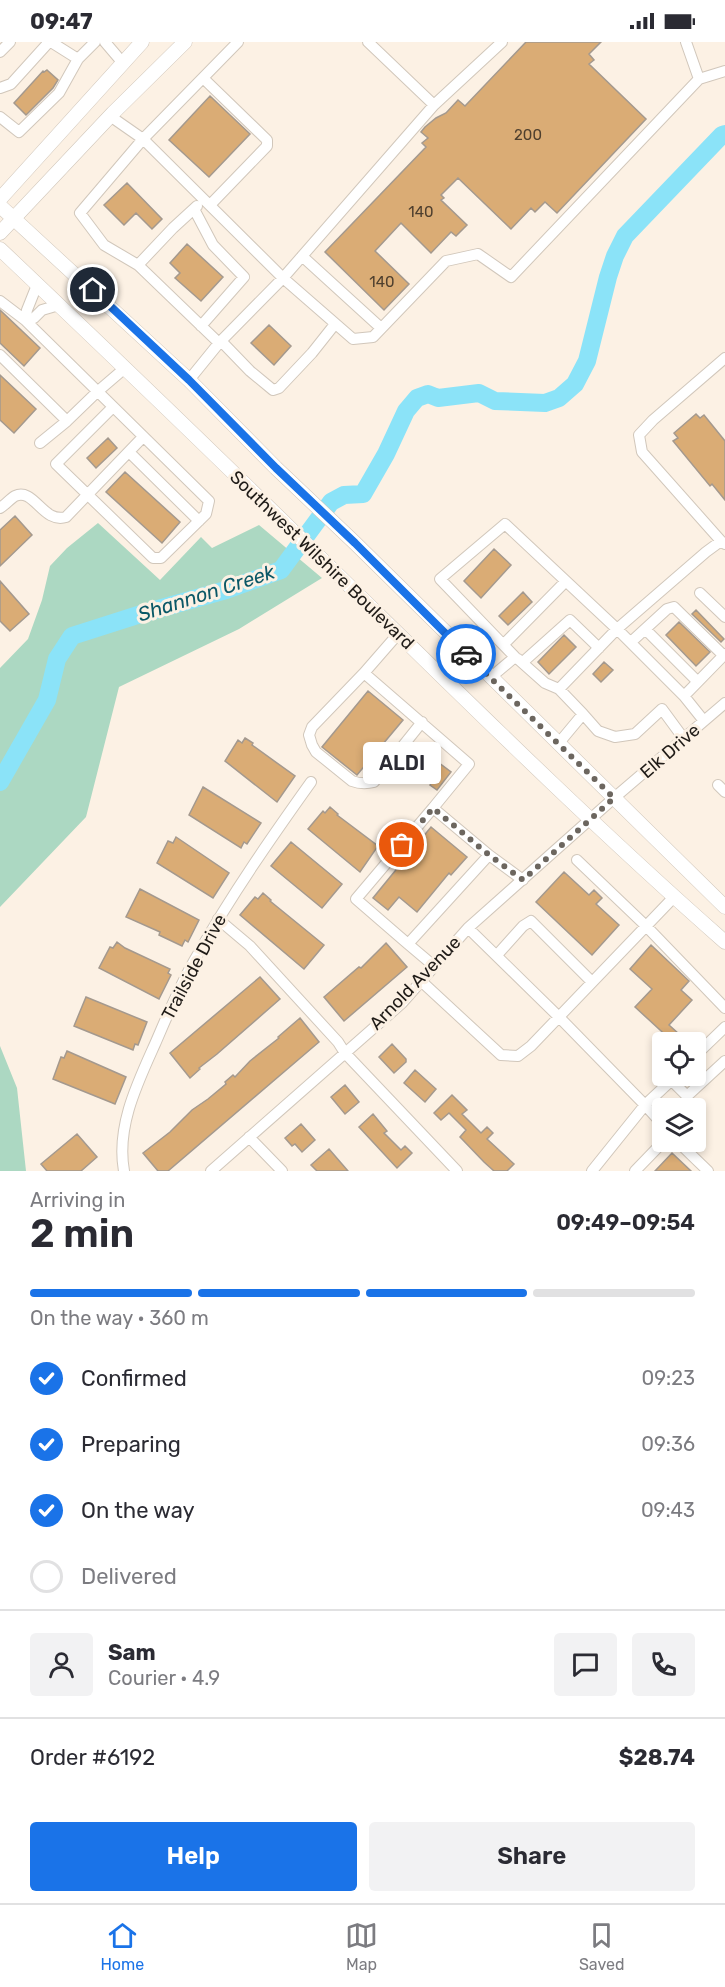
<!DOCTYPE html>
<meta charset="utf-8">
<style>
:root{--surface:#fff;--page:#f2f2f3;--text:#2b2b33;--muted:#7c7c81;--line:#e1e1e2;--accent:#1a73e8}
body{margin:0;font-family:Rubik,sans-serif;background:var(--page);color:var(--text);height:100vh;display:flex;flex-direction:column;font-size:22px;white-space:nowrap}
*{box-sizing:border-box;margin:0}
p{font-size:20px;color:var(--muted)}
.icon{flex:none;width:33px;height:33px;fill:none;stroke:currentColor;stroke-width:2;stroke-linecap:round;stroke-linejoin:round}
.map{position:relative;height:1129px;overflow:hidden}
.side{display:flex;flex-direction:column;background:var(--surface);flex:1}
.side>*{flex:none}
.fabs{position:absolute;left:652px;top:990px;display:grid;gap:12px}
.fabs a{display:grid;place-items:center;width:54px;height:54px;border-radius:6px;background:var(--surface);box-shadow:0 3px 9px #0003;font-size:30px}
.pin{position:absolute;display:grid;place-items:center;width:51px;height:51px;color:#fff;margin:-26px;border:3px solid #fff;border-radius:50%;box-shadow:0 2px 6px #0007}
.courier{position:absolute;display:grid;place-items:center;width:60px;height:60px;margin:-30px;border:4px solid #1a73e8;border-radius:50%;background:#fff;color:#222;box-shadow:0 2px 8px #0007}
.bubble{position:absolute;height:42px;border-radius:6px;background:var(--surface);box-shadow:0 3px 9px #0003;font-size:20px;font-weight:600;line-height:42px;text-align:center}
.headline em{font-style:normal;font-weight:600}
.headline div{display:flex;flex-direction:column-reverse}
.headline{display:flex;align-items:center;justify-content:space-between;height:102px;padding:0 30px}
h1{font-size:39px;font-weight:600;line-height:45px}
.bar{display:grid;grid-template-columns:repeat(4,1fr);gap:9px 6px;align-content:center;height:72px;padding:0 30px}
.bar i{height:8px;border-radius:4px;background:var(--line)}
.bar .current{background:var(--accent)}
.bar p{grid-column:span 4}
.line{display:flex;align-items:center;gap:15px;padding:0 30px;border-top:2px solid var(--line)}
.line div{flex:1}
.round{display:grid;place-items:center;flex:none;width:63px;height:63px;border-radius:6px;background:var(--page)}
ol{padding:0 30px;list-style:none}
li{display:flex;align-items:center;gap:18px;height:66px}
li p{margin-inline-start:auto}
li .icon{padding:6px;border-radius:50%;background:var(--accent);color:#fff;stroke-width:4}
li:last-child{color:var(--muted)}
li i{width:33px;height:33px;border:3px solid var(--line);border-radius:50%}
.button{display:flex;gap:12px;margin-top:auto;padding:12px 30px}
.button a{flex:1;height:69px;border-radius:6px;background:var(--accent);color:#fff;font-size:24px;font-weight:600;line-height:69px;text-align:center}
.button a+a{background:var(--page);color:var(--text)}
.status{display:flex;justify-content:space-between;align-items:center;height:42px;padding:0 30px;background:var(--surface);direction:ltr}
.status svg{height:16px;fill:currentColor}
.dock{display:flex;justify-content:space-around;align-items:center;height:84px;border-top:2px solid var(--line);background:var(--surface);font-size:16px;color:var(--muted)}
.dock a{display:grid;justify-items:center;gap:3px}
.dock .current{color:var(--accent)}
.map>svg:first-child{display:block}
.green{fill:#acd8c2}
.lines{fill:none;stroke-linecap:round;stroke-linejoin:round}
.river{stroke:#8be3f8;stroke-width:18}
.building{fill:#daac75;stroke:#a4998e;stroke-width:1.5}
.minor-casing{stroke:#d1c7bb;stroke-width:12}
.major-casing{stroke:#d1c7bb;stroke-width:15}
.minor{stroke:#fff;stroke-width:10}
.major{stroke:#fff;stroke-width:14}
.done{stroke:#6c665f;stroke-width:6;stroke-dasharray:0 10.8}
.route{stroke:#1a73e8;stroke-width:8}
.labels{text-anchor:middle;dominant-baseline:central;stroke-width:6;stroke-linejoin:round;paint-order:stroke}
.number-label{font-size:15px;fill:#4e3f2e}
.street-label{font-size:18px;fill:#1f1b17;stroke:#fcf1e4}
.water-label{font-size:20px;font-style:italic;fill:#0b5867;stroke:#fcf1e4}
</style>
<div class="status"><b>09:47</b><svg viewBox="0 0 49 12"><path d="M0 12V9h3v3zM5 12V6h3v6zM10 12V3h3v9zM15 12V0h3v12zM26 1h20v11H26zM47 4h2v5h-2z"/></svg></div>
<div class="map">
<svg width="725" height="1129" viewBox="0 0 725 1129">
<rect width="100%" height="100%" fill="#fcf1e4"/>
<path class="green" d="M98 481 160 538 201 495 212 506 259 483 322 536 239 587 119 645 86 775 0 865V626L28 597 42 558 50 524 67 506Z
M0 1004 17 1046 26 1129H0Z"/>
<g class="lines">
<path class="river" d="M0 740 47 658 57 617 72 594 144 571 226 548 281 528 331 460 344 453 363 452 386 412 406 369 417 356 428 352 438 356 479 351 495 359 545 361 559 356 575 342 587 319 608 235 615 214 625 194 722 93 725 92"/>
</g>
<path class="building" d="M526 0H601L589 12 594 18 589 22 646 77 557 171 545 160 535 170 531 166 511 187 458 136 441 153 444 156 441 158 467 183 456 194 451 190 431 211 401 181 375 209 409 242 384 268 325 210 426 105 422 101 428 96 421 90 425 85 436 76 446 71 458 58 465 64Z
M47 28 58 38 53 46 26 73 14 61 43 29 44 30Z
M210 54 250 92 209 135 169 98Z
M127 141 162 177 152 187 136 171 124 183 104 163Z
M187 202 223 235 201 259 175 236 180 231 170 221Z
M0 268 40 306 24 324 0 301Z
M269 283 291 304 274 323 251 301Z
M0 333 36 367 14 391 0 378Z
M696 372 700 376 704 373 725 399V458L712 442 710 444 673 399 678 396 674 391Z
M108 396 117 406 96 426 87 416Z
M125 430 180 480 162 501 106 450Z
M15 474 32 493 0 524V488Z
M494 507 511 523 481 556 464 539Z
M0 539 29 572 10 589 0 579Z
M523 550 532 560 508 583 499 574Z
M696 568 724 597 721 600 692 572Z
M679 580 710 610 696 624 666 593Z
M564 593 576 605 549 632 538 620Z
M604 620 613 628 601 640 593 632Z
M368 649 403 678 357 733 322 705Z
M245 696 253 701 252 703 295 734 277 760 225 719 238 698 242 701Z
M418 705 451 730 437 748 430 743 434 737 409 718Z
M203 745 261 781 247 802 244 800 241 806 189 773Z
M330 765 338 772 337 773 378 804 360 830 308 787 323 769 325 771Z
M431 785 467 815 451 833 449 831 417 870 399 855 388 868 373 856Z
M176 795 229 831 213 856 157 821 168 799 173 801Z
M291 800 342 842 322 866 271 824Z
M564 830 589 853 594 848 602 856 596 862 619 883 592 913 536 860Z
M140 847 199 878 188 900 185 898 182 904 159 893 160 890 126 875Z
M263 851 271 858 270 859 324 903 304 927 240 873 255 855 258 857Z
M117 900 125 906 170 927 168 931 171 933 159 957 99 926 110 905 113 906Z
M386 901 407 925 344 979 324 955 359 925 361 926Z
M651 903 689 939 681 948 692 958 669 983 679 992 672 999 635 965 652 947 630 927Z
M260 935 280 957 217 1012 199 1026 200 1027 190 1036 170 1011Z
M86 955 147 980 138 1003 135 1002 133 1008 74 984Z
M300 976 319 1000 168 1129H158L143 1111 170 1090 192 1068 208 1057 226 1042 225 1040 233 1033 235 1035 250 1019 279 996 278 995Z
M392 1002 406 1017V1020L394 1031 379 1015Z
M67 1009 126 1035 115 1062 53 1037 61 1015 64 1016Z
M415 1028 436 1047 425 1060 404 1041Z
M345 1043 359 1060 345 1072 331 1055Z
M452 1053 467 1068 462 1072 481 1091 487 1085 493 1091 487 1097 514 1122 507 1129H494L484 1120 460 1095 466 1088 449 1071 441 1078 434 1071Z
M373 1072 387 1089 384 1091 401 1108 405 1104 412 1111 397 1126 359 1085Z
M301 1082 315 1098 302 1110 295 1102 292 1104 285 1096Z
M77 1092 97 1115 81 1129H47L41 1122Z
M329 1107 348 1129H317L311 1123Z
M672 1111 691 1129H655Z"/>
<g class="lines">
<defs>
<path id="minor" d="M51 0 78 17
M105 0 122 20
M368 0 434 63
M686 0 699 37
M0 10 10 0
M203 36 267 98V104L210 163
M0 46 11 42 49 0
M110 74 143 97 238 0
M0 75 19 90 59 51 78 17 95 0
M194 167 213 203 244 235 201 284
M302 214 381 286
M138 223 173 186 197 164
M0 259 25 278 209 459 206 472 161 516H153L56 422 113 365
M25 278 34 276 42 268 59 263
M25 278 27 268 37 243
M221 299 250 329 273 348 279 346 312 311 335 282
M219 301 138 223 104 203 80 171 143 97 283 236 353 297 373 295 446 219 478 212 511 235 699 37 725 29
M0 313 67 379 97 350 125 326
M189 338 219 301 283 236 434 63 502 0
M40 401 67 379
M129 410 199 479
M0 466C5 463 10 457 15 454 34 445 43 482 66 475L143 395
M721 499 642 410 639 393 653 378 725 316
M700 551 725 575
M645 587 697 639
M398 592 364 631 469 722 433 766 489 813
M631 600 667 567 674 565 724 614
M504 602 566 539
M518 617 545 641 559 647
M523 620 570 578 599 606
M364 631 312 685 309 693 312 703 316 710 352 739C360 742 366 742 374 740L422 680
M490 636 515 615 440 537 505 482 617 587 706 510 721 499 725 502
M583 672 598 689 615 695 635 692 662 667 684 697
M704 679 684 654 725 612
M558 702 583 672 559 647 617 587 684 654
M718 743 725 750
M577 818 646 884 725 966
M218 877 250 904 338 1000 345 1011 457 1129
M468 886 558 974 645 1063 663 1083
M408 902 356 857 433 766
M497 913 523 884 531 879 592 940
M434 924 408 902 489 813 523 838
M421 939 501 1013 518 1014 531 1004 674 855
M696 1013 725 985
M671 1038 687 1054 725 1019
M249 1095 282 1129
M678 1100 708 1129
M124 1129C116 1085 137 1042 155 1002 168 972 181 940 198 912 232 852 271 796 311 740
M211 1129 402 961 468 886 614 756 725 661
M592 1129 645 1063 676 1034
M635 1129 663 1100"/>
<path id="major" d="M0 157 142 0
M0 164 189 338 276 426 355 501 725 865
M0 191 113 71 185 0
M0 207C99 301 197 395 294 490 436 628 576 769 725 900"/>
</defs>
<use href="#minor" class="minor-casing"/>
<use href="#major" class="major-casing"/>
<use href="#minor" class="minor"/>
<use href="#major" class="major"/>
</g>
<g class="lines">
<path class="done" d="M402 803 433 766 489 813 523 838 614 756 466 612"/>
<path class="route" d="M93 248 189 338 276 426 355 501 466 612"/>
</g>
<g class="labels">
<g class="number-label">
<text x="528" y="93">200</text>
<text x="421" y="170">140</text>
<text x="382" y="240">140</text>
</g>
<g class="street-label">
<text transform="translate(322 518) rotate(44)">Southwest Wilshire Boulevard</text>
<text transform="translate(670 709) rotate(-41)">Elk Drive</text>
<text transform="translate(194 925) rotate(-62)">Trailside Drive</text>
<text transform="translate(415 941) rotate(-46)">Arnold Avenue</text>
</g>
<g class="water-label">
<text transform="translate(206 551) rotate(-18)">Shannon Creek</text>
</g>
</g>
</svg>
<div class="fabs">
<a><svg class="icon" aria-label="locate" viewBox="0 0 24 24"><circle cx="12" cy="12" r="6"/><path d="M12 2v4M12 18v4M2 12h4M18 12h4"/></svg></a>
<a><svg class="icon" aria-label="layers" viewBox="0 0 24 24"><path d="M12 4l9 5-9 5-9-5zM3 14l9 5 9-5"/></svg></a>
</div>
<div class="pin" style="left:402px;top:803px;background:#ea580c"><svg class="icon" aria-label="bag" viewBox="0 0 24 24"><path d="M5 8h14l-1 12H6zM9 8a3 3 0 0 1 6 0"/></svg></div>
<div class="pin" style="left:93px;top:248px;background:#1f2937"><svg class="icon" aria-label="home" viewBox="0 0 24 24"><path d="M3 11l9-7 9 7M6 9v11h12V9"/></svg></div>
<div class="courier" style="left:466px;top:612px"><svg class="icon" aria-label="car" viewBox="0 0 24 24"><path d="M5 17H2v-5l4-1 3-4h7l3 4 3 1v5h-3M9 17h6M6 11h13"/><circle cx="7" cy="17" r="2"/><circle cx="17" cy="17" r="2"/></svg></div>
<div class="bubble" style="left:363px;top:700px;width:78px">ALDI</div>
</div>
<section class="side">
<div class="headline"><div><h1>2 min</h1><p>Arriving in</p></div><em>09:49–09:54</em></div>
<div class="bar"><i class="current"></i><i class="current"></i><i class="current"></i><i></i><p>On the way · 360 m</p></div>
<ol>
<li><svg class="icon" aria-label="check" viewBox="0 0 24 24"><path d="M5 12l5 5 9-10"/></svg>Confirmed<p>09:23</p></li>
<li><svg class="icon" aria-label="check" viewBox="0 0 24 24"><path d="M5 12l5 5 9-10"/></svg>Preparing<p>09:36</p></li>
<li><svg class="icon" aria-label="check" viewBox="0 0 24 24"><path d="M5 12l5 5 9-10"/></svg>On the way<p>09:43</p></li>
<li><i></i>Delivered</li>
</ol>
<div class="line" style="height:108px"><a class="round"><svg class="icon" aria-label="person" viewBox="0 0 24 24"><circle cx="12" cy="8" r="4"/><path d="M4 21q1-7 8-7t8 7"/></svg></a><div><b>Sam</b><p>Courier · 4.9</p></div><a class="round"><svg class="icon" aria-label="chat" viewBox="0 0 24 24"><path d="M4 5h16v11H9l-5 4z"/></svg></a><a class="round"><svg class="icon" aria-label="phone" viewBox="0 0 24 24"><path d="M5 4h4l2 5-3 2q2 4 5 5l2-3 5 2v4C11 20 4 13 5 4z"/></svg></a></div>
<div class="line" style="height:78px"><div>Order #6192</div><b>$28.74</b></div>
<div class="button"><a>Help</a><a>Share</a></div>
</section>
<nav class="dock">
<a class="current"><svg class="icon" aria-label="home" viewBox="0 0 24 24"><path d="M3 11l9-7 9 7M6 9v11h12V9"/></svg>Home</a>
<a><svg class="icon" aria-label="map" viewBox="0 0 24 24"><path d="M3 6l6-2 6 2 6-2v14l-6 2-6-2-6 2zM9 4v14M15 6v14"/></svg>Map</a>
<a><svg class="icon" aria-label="saved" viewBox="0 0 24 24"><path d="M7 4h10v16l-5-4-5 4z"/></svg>Saved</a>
</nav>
